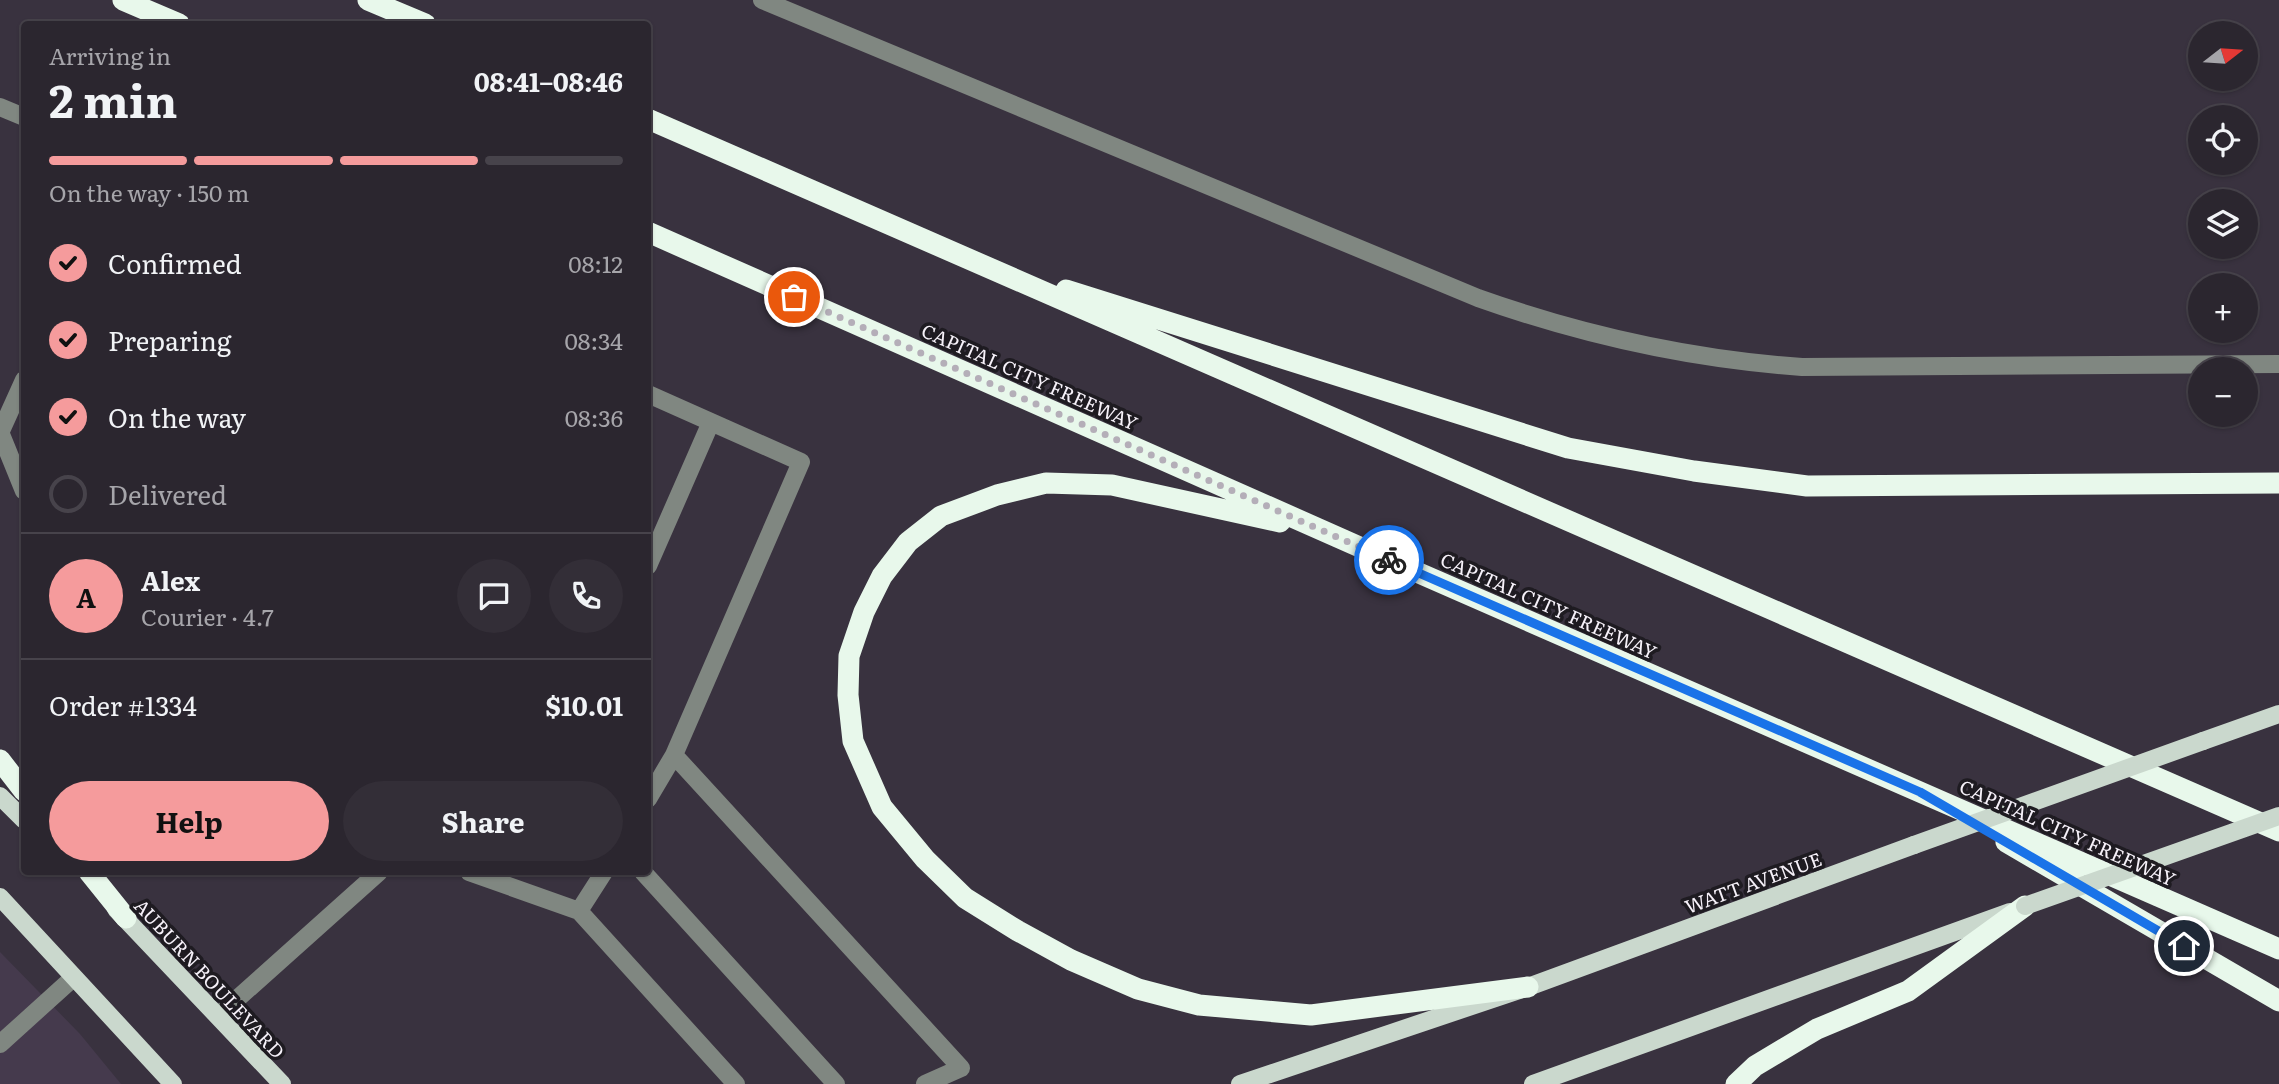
<!DOCTYPE html>
<meta charset="utf-8">
<style>
:root{--surface:#2b262f;--page:#332e37;--text:#f1f3f6;--muted:#a6a5aa;--line:#47434b;--accent:#f59b9c}
body{margin:0;font-family:Literata,serif;background:var(--page);color:var(--text);height:100vh;display:flex;flex-direction:column;font-size:26px;white-space:nowrap}
*{box-sizing:border-box;margin:0}
p{font-size:23px;color:var(--muted)}
.icon{flex:none;width:38px;height:38px;fill:none;stroke:currentColor;stroke-width:2;stroke-linecap:round;stroke-linejoin:round}
.map{position:relative;flex:1;overflow:hidden}
.side{position:absolute;left:21px;top:21px;width:630px;height:854px;display:flex;flex-direction:column;background:var(--surface);border-radius:7px;box-shadow:0 2px 5px #0004,0 0 0 2px var(--line)}
.side>*{flex:none}
.needle{width:46px;rotate:73deg}
.buttons{position:absolute;left:2188px;top:21px;display:grid;gap:14px}
.buttons a{display:grid;place-items:center;width:70px;height:70px;border-radius:50%;background:var(--surface);box-shadow:0 2px 5px #0004,0 0 0 2px var(--line);font-size:35px}
.pin{position:absolute;display:grid;place-items:center;width:60px;height:60px;color:#fff;margin:-30px;border:4px solid #fff;border-radius:50%;box-shadow:0 2px 7px #0007}
.courier{position:absolute;display:grid;place-items:center;width:70px;height:70px;margin:-35px;border:5px solid #1a73e8;border-radius:50%;background:#fff;color:#222;box-shadow:0 2px 9px #0007}
.overview em{font-style:normal;font-weight:700}
.overview div{display:flex;flex-direction:column-reverse}
.overview{display:flex;align-items:center;justify-content:space-between;height:119px;padding:0 28px}
h1{font-size:46px;font-weight:700;line-height:52px}
.bar{display:grid;grid-template-columns:repeat(4,1fr);gap:10px 7px;align-content:center;height:84px;padding:0 28px}
.bar i{height:9px;border-radius:5px;background:var(--line)}
.bar .current{background:var(--accent)}
.bar p{grid-column:span 4}
.line{display:flex;align-items:center;gap:18px;padding:0 28px;border-top:2px solid var(--line)}
.line div{flex:1}
.round{display:grid;place-items:center;flex:none;width:74px;height:74px;border-radius:37px;background:var(--page)}
ol{padding:0 28px;list-style:none}
li{display:flex;align-items:center;gap:21px;height:77px}
li p{margin-inline-start:auto}
li .icon{padding:7px;border-radius:50%;background:var(--accent);color:#111;stroke-width:4}
li:last-child{color:var(--muted)}
li i{width:38px;height:38px;border:4px solid var(--line);border-radius:50%}
.button{display:flex;gap:14px;margin-top:auto;padding:14px 28px}
.button a{flex:1;height:80px;border-radius:42px;background:var(--accent);color:#111;font-size:28px;font-weight:700;line-height:80px;text-align:center}
.button a+a{background:var(--page);color:var(--text)}
.map>svg:first-child{display:block}
.built{fill:#453a4d}
.lines{fill:none;stroke-linecap:round;stroke-linejoin:round}
.minor{stroke:#808781;stroke-width:18}
.major{stroke:#cad8cd;stroke-width:18}
.highway{stroke:#e8f8eb;stroke-width:21}
.major-bridge{stroke:#cad8cd;stroke-width:18}
.done{stroke:#b4aeb8;stroke-width:7;stroke-dasharray:0 12.6}
.route{stroke:#1a73e8;stroke-width:9}
.labels{text-anchor:middle;dominant-baseline:central;stroke-width:7;stroke-linejoin:round;paint-order:stroke}
.street-label{font-size:19px;fill:#f6f1f9;stroke:#1e1b21}
</style>
<div class="map">
<svg width="2279" height="1084" viewBox="0 0 2279 1084">
<rect width="100%" height="100%" fill="#39323f"/>
<path class="built" d="M0 952 80 1034 121 1084H0Z"/>
<g class="lines">
<path class="minor" d="M762 0 1478 298C1585 336 1689 359 1802 367L2279 364
M0 107 24 117
M648 394 801 462 674 755 961 1068 925 1084
M0 432 24 491
M0 433 24 380
M648 566 711 422
M648 799 674 755
M469 872 579 911 736 1084
M643 872 836 1084
M579 911 604 872
M218 1016 379 872
M0 1044 73 978"/>
<path class="major" d="M2203 741 2279 714
M0 796 24 820
M0 897 173 1084
M116 909 282 1084
M1240 1084 1528 987 1914 845
M1533 1084 2010 912"/>
<path class="highway" d="M123 0 179 24
M368 0 425 24
M648 119 2279 831
M648 232 1380 556 2279 949
M1066 290 1568 448 1694 471 1807 486 2279 483
M1280 522 1112 485 1046 483 997 495 941 516 908 542 882 576 864 612 849 656 848 695 853 741 882 807 925 859 965 898 1018 931 1071 960 1138 989 1199 1005 1311 1015 1528 987
M0 760 24 791
M2006 842 2279 1001
M89 872 126 918
M1736 1084 1755 1066 1817 1029 1908 991 2025 906"/>
<path class="major-bridge" d="M1914 845 2203 741
M2025 906 2279 816"/>
</g>
<g class="lines">
<path class="done" d="M794 297 1389 560"/>
<path class="route" d="M1389 560 1920 792 2184 946"/>
</g>
<g class="labels">
<g class="street-label">
<text transform="translate(1030 376) rotate(24)">CAPITAL CITY FREEWAY</text>
<text transform="translate(1549 605) rotate(24)">CAPITAL CITY FREEWAY</text>
<text transform="translate(2068 832) rotate(24)">CAPITAL CITY FREEWAY</text>
<text transform="translate(1753 882) rotate(-20)">WATT AVENUE</text>
<text transform="translate(210 978) rotate(47)">AUBURN BOULEVARD</text>
</g>
</g>
</svg>
<div class="buttons">
<a><svg class="needle" viewBox="-14 -14 28 28"><path d="M0-13l5 13h-10z" fill="#e53935"/><path d="M0 13l5-13h-10z" fill="#a6a5aa"/></svg></a>
<a><svg class="icon" aria-label="locate" viewBox="0 0 24 24"><circle cx="12" cy="12" r="6"/><path d="M12 2v4M12 18v4M2 12h4M18 12h4"/></svg></a>
<a><svg class="icon" aria-label="layers" viewBox="0 0 24 24"><path d="M12 4l9 5-9 5-9-5zM3 14l9 5 9-5"/></svg></a>
<a>+</a>
<a>−</a>
</div>
<div class="pin" style="left:794px;top:297px;background:#ea580c"><svg class="icon" aria-label="bag" viewBox="0 0 24 24"><path d="M5 8h14l-1 12H6zM9 8a3 3 0 0 1 6 0"/></svg></div>
<div class="pin" style="left:2184px;top:946px;background:#1f2937"><svg class="icon" aria-label="home" viewBox="0 0 24 24"><path d="M3 11l9-7 9 7M6 9v11h12V9"/></svg></div>
<div class="courier" style="left:1389px;top:560px"><svg class="icon" aria-label="bike" viewBox="0 0 24 24"><circle cx="6" cy="16" r="4"/><circle cx="18" cy="16" r="4"/><path d="M6 16l4-8h5l3 8M10 8l3 8H6M13 5h3"/></svg></div>
<section class="side">
<div class="overview"><div><h1>2 min</h1><p>Arriving in</p></div><em>08:41–08:46</em></div>
<div class="bar"><i class="current"></i><i class="current"></i><i class="current"></i><i></i><p>On the way · 150 m</p></div>
<ol>
<li><svg class="icon" aria-label="check" viewBox="0 0 24 24"><path d="M5 12l5 5 9-10"/></svg>Confirmed<p>08:12</p></li>
<li><svg class="icon" aria-label="check" viewBox="0 0 24 24"><path d="M5 12l5 5 9-10"/></svg>Preparing<p>08:34</p></li>
<li><svg class="icon" aria-label="check" viewBox="0 0 24 24"><path d="M5 12l5 5 9-10"/></svg>On the way<p>08:36</p></li>
<li><i></i>Delivered</li>
</ol>
<div class="line" style="height:126px"><b class="round" style="background:var(--accent);color:#111">A</b><div><b>Alex</b><p>Courier · 4.7</p></div><a class="round"><svg class="icon" aria-label="chat" viewBox="0 0 24 24"><path d="M4 5h16v11H9l-5 4z"/></svg></a><a class="round"><svg class="icon" aria-label="phone" viewBox="0 0 24 24"><path d="M5 4h4l2 5-3 2q2 4 5 5l2-3 5 2v4C11 20 4 13 5 4z"/></svg></a></div>
<div class="line" style="height:91px"><div>Order #1334</div><b>$10.01</b></div>
<div class="button"><a>Help</a><a>Share</a></div>
</section>
</div>
